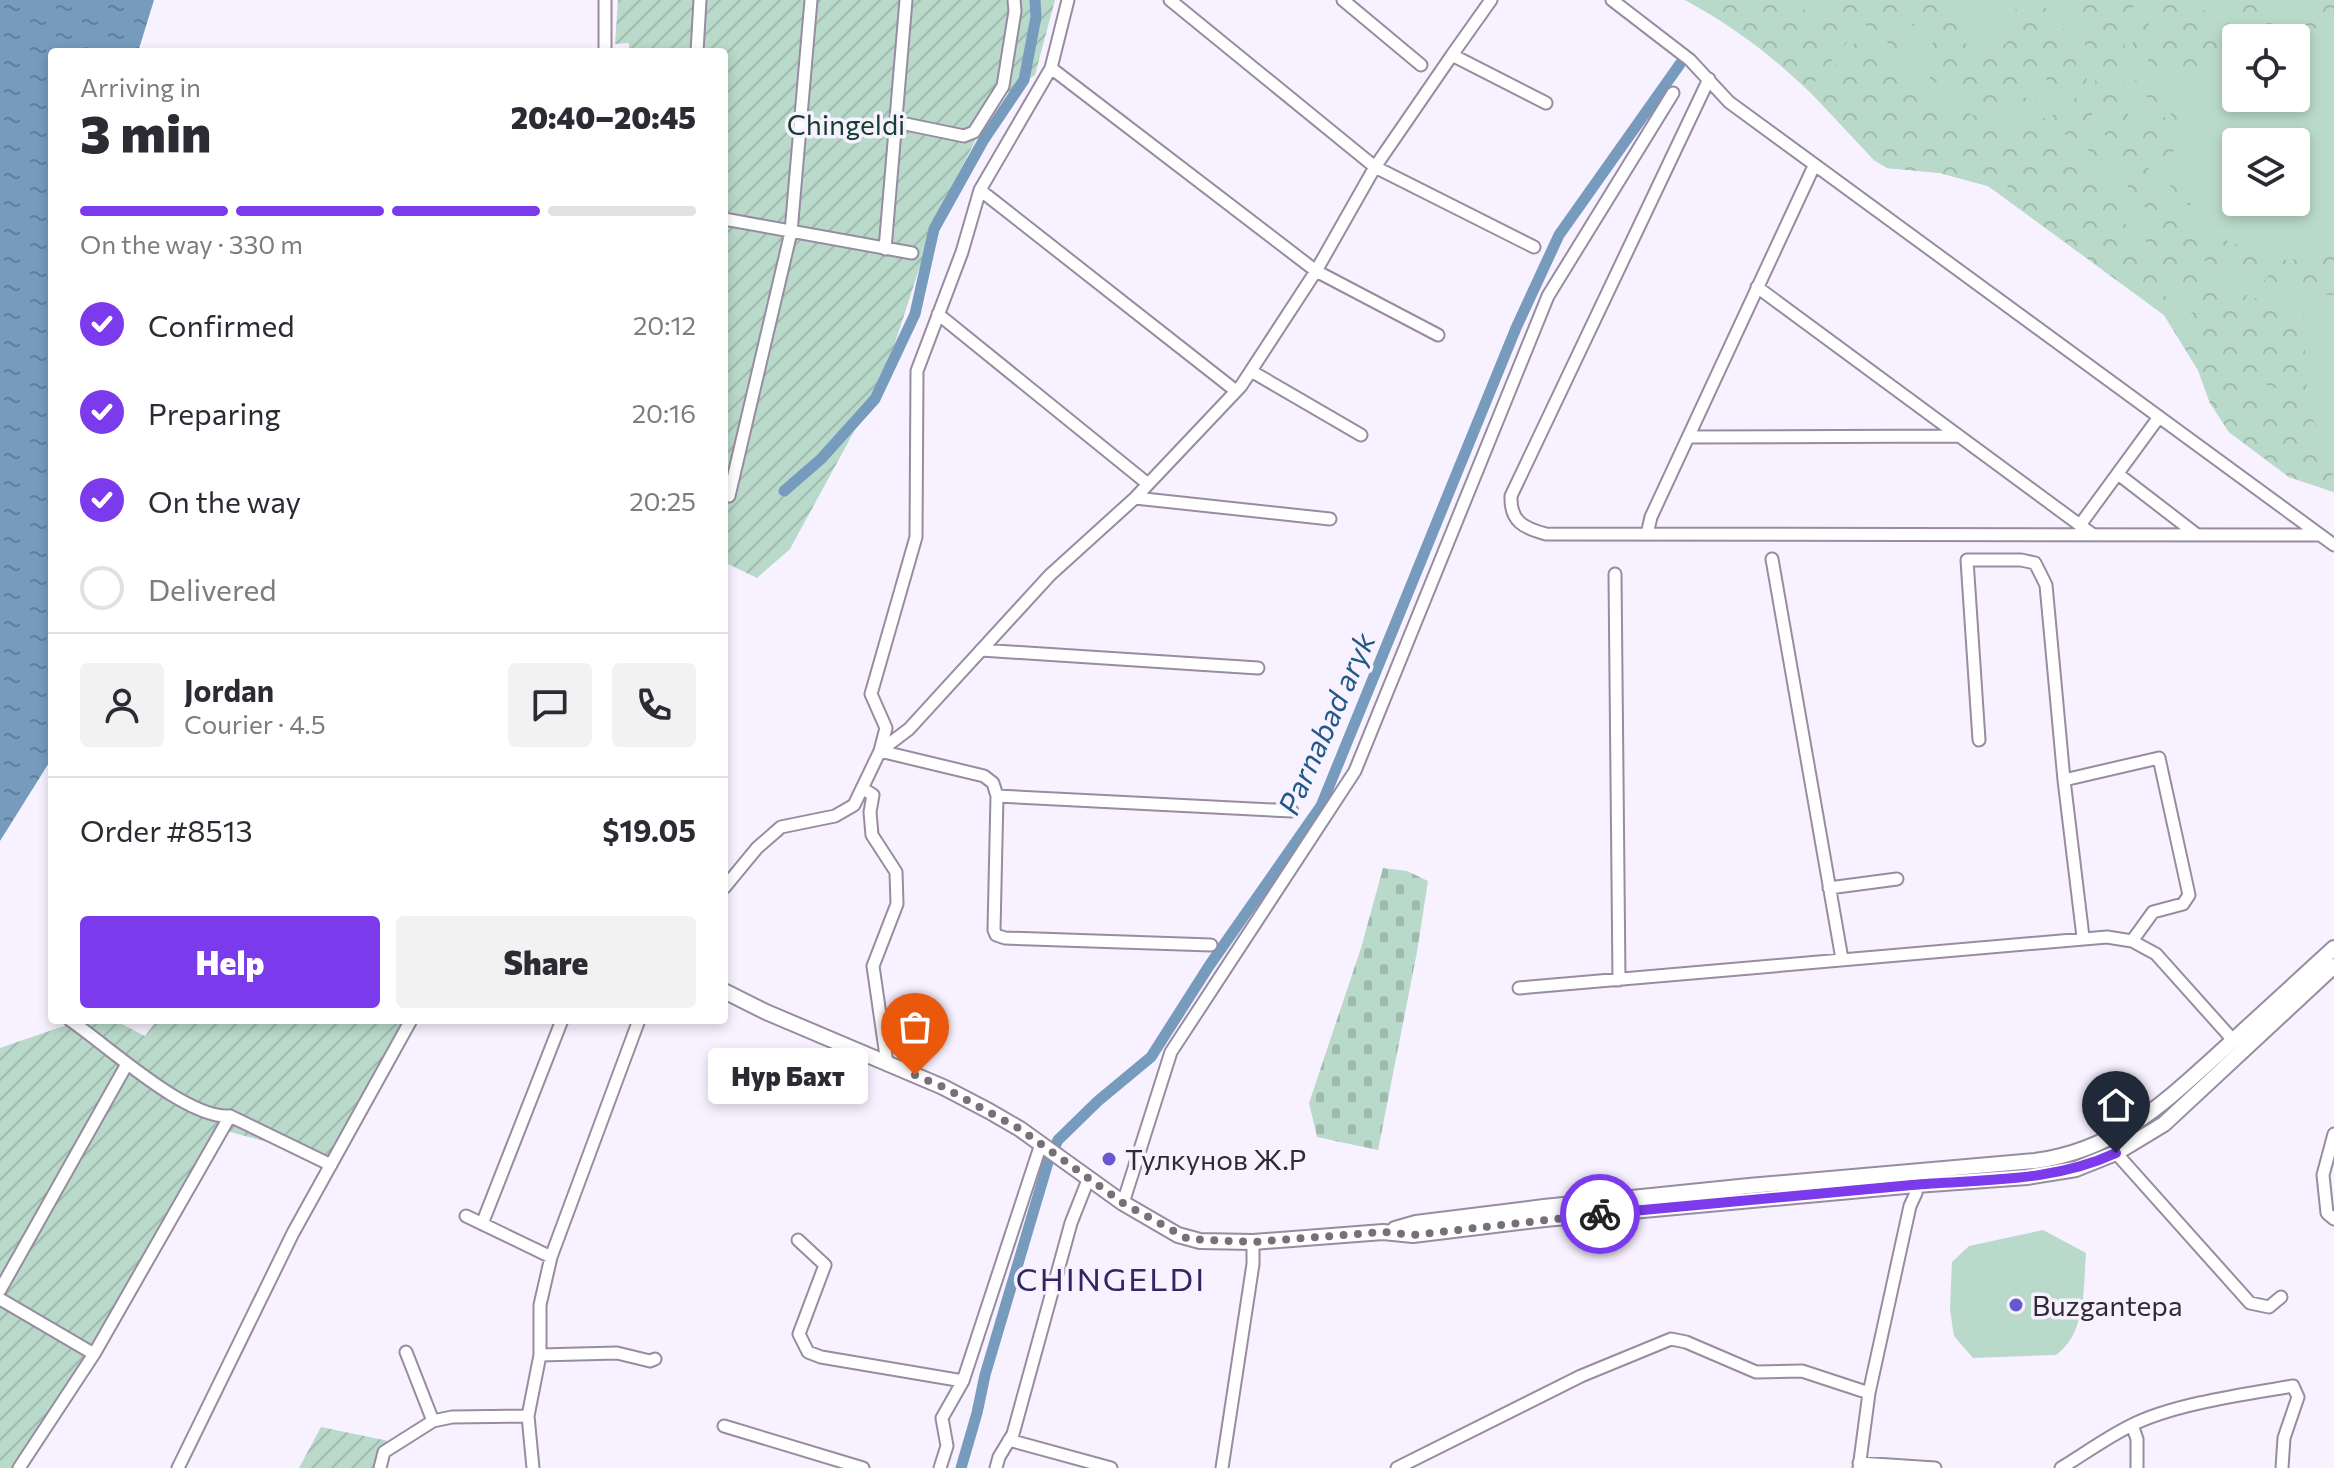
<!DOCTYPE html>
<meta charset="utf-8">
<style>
:root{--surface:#fff;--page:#f2f2f3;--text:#2b2b33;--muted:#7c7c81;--line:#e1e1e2;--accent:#7c3aed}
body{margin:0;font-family:Commissioner,sans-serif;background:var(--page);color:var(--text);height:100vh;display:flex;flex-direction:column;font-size:30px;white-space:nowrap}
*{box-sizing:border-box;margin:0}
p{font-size:26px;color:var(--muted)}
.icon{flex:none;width:44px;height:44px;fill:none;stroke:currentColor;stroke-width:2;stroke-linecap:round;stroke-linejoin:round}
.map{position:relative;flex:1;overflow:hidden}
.sheet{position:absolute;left:48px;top:48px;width:680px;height:976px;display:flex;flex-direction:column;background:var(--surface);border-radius:8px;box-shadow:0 4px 12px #0003}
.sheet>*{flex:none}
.buttons{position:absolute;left:2222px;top:24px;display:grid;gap:16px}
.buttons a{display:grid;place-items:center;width:88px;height:88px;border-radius:8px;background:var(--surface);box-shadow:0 4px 12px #0003;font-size:40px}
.pin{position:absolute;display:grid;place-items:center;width:68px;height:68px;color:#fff;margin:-82px -34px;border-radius:50% 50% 50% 0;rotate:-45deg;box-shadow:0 0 8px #0007}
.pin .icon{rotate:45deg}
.courier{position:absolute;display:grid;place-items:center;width:80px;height:80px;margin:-40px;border:6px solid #7c3aed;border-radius:50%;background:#fff;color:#222;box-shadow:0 2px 10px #0007}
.bubble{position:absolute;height:56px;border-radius:8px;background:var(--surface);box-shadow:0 4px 12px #0003;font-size:26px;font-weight:800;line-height:56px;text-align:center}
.headline em{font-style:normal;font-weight:800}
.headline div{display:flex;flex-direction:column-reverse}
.headline{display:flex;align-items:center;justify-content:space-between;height:136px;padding:0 32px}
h1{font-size:52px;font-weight:800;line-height:60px}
.bar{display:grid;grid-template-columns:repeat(4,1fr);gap:12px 8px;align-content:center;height:96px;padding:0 32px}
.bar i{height:10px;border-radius:6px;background:var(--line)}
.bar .on{background:var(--accent)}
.bar p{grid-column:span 4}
.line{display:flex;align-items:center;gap:20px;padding:0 32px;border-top:2px solid var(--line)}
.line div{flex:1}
.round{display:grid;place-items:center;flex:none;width:84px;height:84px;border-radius:8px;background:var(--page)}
ol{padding:0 32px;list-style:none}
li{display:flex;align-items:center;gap:24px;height:88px}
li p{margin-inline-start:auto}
li .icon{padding:8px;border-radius:50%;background:var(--accent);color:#fff;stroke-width:4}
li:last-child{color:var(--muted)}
li i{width:44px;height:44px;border:4px solid var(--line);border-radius:50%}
.action{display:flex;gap:16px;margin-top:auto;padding:16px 32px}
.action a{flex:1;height:92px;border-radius:8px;background:var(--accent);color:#fff;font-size:32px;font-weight:800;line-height:92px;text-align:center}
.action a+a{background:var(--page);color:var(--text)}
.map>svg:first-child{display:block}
.green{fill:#b9daca;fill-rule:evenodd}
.forest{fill:url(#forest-crowns)}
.cemetery{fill:url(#cemetery-stones)}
.garden{fill:url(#garden-furrows)}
.water{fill:url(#water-ripples)}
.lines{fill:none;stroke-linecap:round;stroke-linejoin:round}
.canal{stroke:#769bbd;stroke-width:11}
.street-casing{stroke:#978ca0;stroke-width:15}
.secondary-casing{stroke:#978ca0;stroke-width:18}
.street{stroke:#fff;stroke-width:11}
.secondary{stroke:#fff;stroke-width:14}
.done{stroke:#76707a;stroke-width:8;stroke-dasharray:0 14.4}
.route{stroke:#7c3aed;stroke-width:10}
.poi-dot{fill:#6957d0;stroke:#f8f1ff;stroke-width:3}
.labels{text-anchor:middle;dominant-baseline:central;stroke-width:7;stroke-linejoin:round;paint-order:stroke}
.park-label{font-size:28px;fill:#15402f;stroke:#f8f1ff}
.poi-label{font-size:28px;fill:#302b33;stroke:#f8f1ff;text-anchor:start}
.water-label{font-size:30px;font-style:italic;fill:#205986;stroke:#f8f1ff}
.quarter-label{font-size:32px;letter-spacing:2px;fill:#2f2762;stroke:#f8f1ff}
</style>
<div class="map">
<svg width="2334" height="1468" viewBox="0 0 2334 1468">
<defs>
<pattern id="forest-crowns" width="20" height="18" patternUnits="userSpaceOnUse" patternTransform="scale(2)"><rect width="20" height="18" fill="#b9daca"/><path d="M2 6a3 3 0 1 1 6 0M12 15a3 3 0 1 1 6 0" fill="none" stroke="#9fbbae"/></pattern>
<pattern id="cemetery-stones" width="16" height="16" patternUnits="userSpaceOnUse" patternTransform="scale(2)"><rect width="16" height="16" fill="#b9daca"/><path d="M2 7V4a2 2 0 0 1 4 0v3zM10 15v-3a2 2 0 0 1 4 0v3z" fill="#9fbbae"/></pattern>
<pattern id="garden-furrows" width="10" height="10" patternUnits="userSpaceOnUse" patternTransform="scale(2)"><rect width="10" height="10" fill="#b9daca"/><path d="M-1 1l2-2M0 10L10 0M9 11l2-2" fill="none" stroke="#9fbbae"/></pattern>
<pattern id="water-ripples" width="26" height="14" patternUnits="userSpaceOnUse" patternTransform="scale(2)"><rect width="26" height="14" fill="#769bbd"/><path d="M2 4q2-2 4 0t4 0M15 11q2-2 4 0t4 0" fill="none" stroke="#617f9a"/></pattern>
</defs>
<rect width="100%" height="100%" fill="#f8f1ff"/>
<path class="green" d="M1685 0H2334V492L2289 477 2229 432 2210 403 2198 370 2164 315 1988 186 1940 173 1887 168 1874 160 1814 96 1768 53 1730 25ZM2236 38H2296V98H2236ZM2236 142H2296V202H2236Z
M2043 1230 2086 1253C2083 1288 2087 1332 2056 1355L1973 1358 1954 1336 1950 1310 1952 1262 1969 1246Z"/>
<path class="forest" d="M1685 0C1749 0 1800 0 1857 30L1808 90C1767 52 1734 27 1685 0Z
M1918 0 1902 25 1900 55 1876 31 1830 4 1894 5Z
M1927 0H1963C1956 9 1954 19 1957 30 1971 72 2039 44 2011 0 2043 0 2051 9 2068 35L2042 67 2030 68 2018 78 2021 95 2032 102 2035 113 2029 115C2013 109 1996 110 1980 105 1949 95 1914 75 1909 41L1921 49 1931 46 1936 38 1934 28 1927 22 1912 26V19Z
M2080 0H2135C2112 74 2122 139 2171 201L2146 199 2132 195 2106 139 2098 110 2094 70 2082 36Z
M2145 0H2186L2195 7 2171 24 2165 25 2153 15Z
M2208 0H2257L2272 18V23L2265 27 2216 6Z
M2305 0H2334V22L2315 28H2299L2293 22 2294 16Z
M2142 4C2153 26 2151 40 2141 63L2132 56 2134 29Z
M2201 9 2248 33 2236 38 2212 57 2190 86 2146 65 2157 40Z
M1862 34C1888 54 1908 83 1938 100 1969 118 2006 122 2039 134L2003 184 1999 182 1993 190 1988 186 1940 173 1887 168 1874 160 1812 94Z
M2070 39C2084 68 2073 102 2040 113L2036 101 2045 95 2049 87 2044 72Z
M2131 64 2149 77 2184 94 2176 121 2168 111 2164 112C2151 103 2130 82 2131 64Z
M2086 74 2094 128 2107 165 2075 140 2039 120C2065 113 2078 100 2086 74Z
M2163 117H2168L2175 122C2169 157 2178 184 2196 213 2169 188 2146 159 2137 123H2152Z
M2044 136C2067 150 2088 167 2105 188 2114 201 2121 216 2129 230 2173 307 2205 392 2304 403 2319 430 2334 461 2334 492L2289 477 2229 432 2210 403 2198 370 2164 315 2005 198 2011 190 2007 187Z
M2140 201 2175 204 2211 234 2258 254 2278 258 2268 274 2257 285C2207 269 2172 242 2140 201Z
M2128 210C2161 247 2196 277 2244 293L2216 306 2187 310Z
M2334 250V295L2297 294 2258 288 2282 260 2300 259Z
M2247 295 2263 301 2303 306 2307 395C2248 385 2220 364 2189 313L2221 309Z"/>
<path class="cemetery" d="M1383 868 1407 871 1428 881 1417 952 1378 1150 1317 1137 1309 1103 1361 948Z"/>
<path class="garden" d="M618 0H1055L1035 75 995 101 944 203 920 266 894 346 857 426 790 549 757 578 724 562V52H629V43L615 44Z
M81 1020H114L145 1036 157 1020H406L327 1158 223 1130 25 1468H0V1048Z
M321 1427 393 1442 384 1468H299Z"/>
<path class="water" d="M0 0H154L138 52H52V758L0 841Z"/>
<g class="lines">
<path class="canal" d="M784 491 821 459 875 399 915 314 934 229 983 141 1024 80 1036 17 1035 0
M961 1468 977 1413 985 1375 1049 1159 1058 1140 1098 1101 1151 1057 1209 966 1321 806 1516 328 1559 235 1680 64"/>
<defs>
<path id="street" d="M605 0V52
M1068 0 1051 68 980 190 962 252 917 371 916 537 871 694 886 728 880 751 984 776 993 783 997 796 1292 811
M1170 0 1375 167 1534 247
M1343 0 1421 65
M1612 0 1690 60 1729 102 2334 545
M697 52 700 0
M1452 55 1491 0
M1051 68 1316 271 1438 335
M1709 79 1511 496C1510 521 1523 528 1546 534L2320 535
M896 122 964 136 974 132 1003 86 1015 11 1014 0
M980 190 1236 391
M724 219 912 253
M885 249 906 0
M1757 287 2092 534
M938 314 1148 484
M1251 371 1361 435
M1688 437 1959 436
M2118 474 2196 534
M729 496 791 232 811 0
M1135 498 1330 519
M2080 525 2159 417
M1647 534 1651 517 1814 166
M1772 559 1842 959
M1615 574 1619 980
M981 650 1258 668
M1979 740 1967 560H2021L2035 563 2046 585 2064 780 2083 937
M2064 780 2159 758 2189 895 2183 904 2153 912 2132 941
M862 788 873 795 870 812 872 835 896 872 897 904 873 966 887 1063
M997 796 994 930 996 935 1005 938 1211 945
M724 888 757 848 781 827 835 816 854 805 880 751 909 729 1050 575 1135 498 1241 386 1316 271 1375 167 1452 55 1546 103
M1829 888 1897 879
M1519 988 2107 937 2132 941 2156 954 2233 1040
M70 1020C108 1046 186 1119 230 1116L331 1165
M2334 1134 2323 1175 2327 1213 2334 1219
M2116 1153 2250 1303 2269 1307 2281 1297
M1123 1203 1171 1052 1355 771 1548 296 1673 93
M466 1216 551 1257
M482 1224 562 1020
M798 1240 825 1265 799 1334 808 1352 821 1357 963 1381
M0 1290 127 1064
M0 1299 94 1354
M406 1352 433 1421
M540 1355 617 1353 650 1361 655 1359
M2132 1425 2137 1439V1468
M724 1426 863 1468
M1009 1440 1111 1468
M1859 1463 1935 1468
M19 1468 94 1354 230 1116
M178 1468 293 1233 411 1020
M380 1468 384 1452 433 1421 452 1417 528 1416
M533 1468 528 1416 540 1355V1305L551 1257 639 1020
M940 1468 947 1446 942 1418 963 1381 1041 1144
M996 1468 999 1457 1013 1434 1071 1223 1088 1180
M1222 1468 1253 1264V1242
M1397 1468 1581 1376 1671 1339 1686 1342 1756 1372 1802 1371 1869 1393
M1859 1468 1869 1393 1910 1206 1916 1193 1915 1180
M2061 1468C2084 1454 2106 1438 2130 1426 2172 1404 2246 1394 2293 1386L2298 1397 2284 1438 2282 1468"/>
<path id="secondary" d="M724 991 766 1012 943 1087 989 1111 1020 1129 1123 1203 1178 1235 1200 1241 1253 1242 1383 1232 1413 1235 1545 1219 1916 1185 2027 1177 2076 1169 2116 1153 2164 1124 2334 966
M1395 1229 1416 1223 1544 1207 1749 1186 2035 1161C2118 1150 2167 1100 2226 1047 2262 1014 2298 981 2334 948"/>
</defs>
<use href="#street" class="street-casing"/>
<use href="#secondary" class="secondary-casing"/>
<use href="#street" class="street"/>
<use href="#secondary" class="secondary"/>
</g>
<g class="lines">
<path class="done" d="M915 1075 943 1087 1020 1129 1123 1203 1188 1239 1253 1242 1383 1232 1413 1235 1600 1214"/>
<path class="route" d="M1600 1214C1704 1204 1808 1194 1912 1185 1981 1179 2051 1183 2116 1153"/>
</g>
<g class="poi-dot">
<circle cx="1109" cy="1159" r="8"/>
<circle cx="2016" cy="1305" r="8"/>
</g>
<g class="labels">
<g class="park-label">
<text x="846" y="124">Chingeldi</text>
</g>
<g class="poi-label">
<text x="1125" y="1159">Тулкунов Ж.Р</text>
<text x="2032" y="1305">Buzgantepa</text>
</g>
<g class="water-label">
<text transform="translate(1325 723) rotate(-66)">Parnabad aryk</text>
</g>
<g class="quarter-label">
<text x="1111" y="1278">CHINGELDI</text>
</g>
</g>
</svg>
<div class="buttons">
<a><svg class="icon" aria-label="locate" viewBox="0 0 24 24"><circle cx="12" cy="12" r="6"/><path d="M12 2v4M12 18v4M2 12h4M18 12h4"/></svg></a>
<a><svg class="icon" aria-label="layers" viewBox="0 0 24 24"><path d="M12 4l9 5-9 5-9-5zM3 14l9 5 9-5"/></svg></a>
</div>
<div class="pin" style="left:915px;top:1075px;background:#ea580c"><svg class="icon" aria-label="bag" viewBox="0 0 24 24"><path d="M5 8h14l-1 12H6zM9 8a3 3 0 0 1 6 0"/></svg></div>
<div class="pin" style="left:2116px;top:1153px;background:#1f2937"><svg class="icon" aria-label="home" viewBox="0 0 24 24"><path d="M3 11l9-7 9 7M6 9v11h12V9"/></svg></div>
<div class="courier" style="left:1600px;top:1214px"><svg class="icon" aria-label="bike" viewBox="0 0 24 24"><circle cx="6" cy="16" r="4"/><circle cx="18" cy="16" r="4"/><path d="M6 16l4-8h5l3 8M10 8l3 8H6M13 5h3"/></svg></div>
<div class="bubble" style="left:708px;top:1048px;width:160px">Нур Бахт</div>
<section class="sheet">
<div class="headline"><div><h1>3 min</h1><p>Arriving in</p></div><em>20:40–20:45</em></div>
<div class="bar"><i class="on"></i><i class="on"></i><i class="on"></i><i></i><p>On the way · 330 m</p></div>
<ol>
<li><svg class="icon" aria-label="check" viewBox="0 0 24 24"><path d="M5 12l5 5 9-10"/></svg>Confirmed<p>20:12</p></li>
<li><svg class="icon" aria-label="check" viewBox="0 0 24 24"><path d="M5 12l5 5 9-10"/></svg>Preparing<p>20:16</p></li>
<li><svg class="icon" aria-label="check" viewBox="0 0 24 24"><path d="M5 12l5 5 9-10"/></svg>On the way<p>20:25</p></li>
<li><i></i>Delivered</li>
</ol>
<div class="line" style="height:144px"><a class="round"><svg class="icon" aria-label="person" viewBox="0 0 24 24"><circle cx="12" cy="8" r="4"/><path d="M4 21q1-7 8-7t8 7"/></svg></a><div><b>Jordan</b><p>Courier · 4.5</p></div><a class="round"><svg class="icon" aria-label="chat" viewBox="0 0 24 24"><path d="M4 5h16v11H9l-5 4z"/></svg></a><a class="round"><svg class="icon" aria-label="phone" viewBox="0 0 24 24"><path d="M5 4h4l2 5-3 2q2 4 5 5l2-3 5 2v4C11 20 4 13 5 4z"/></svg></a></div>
<div class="line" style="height:104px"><div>Order #8513</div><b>$19.05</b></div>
<div class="action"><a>Help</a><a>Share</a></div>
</section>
</div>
